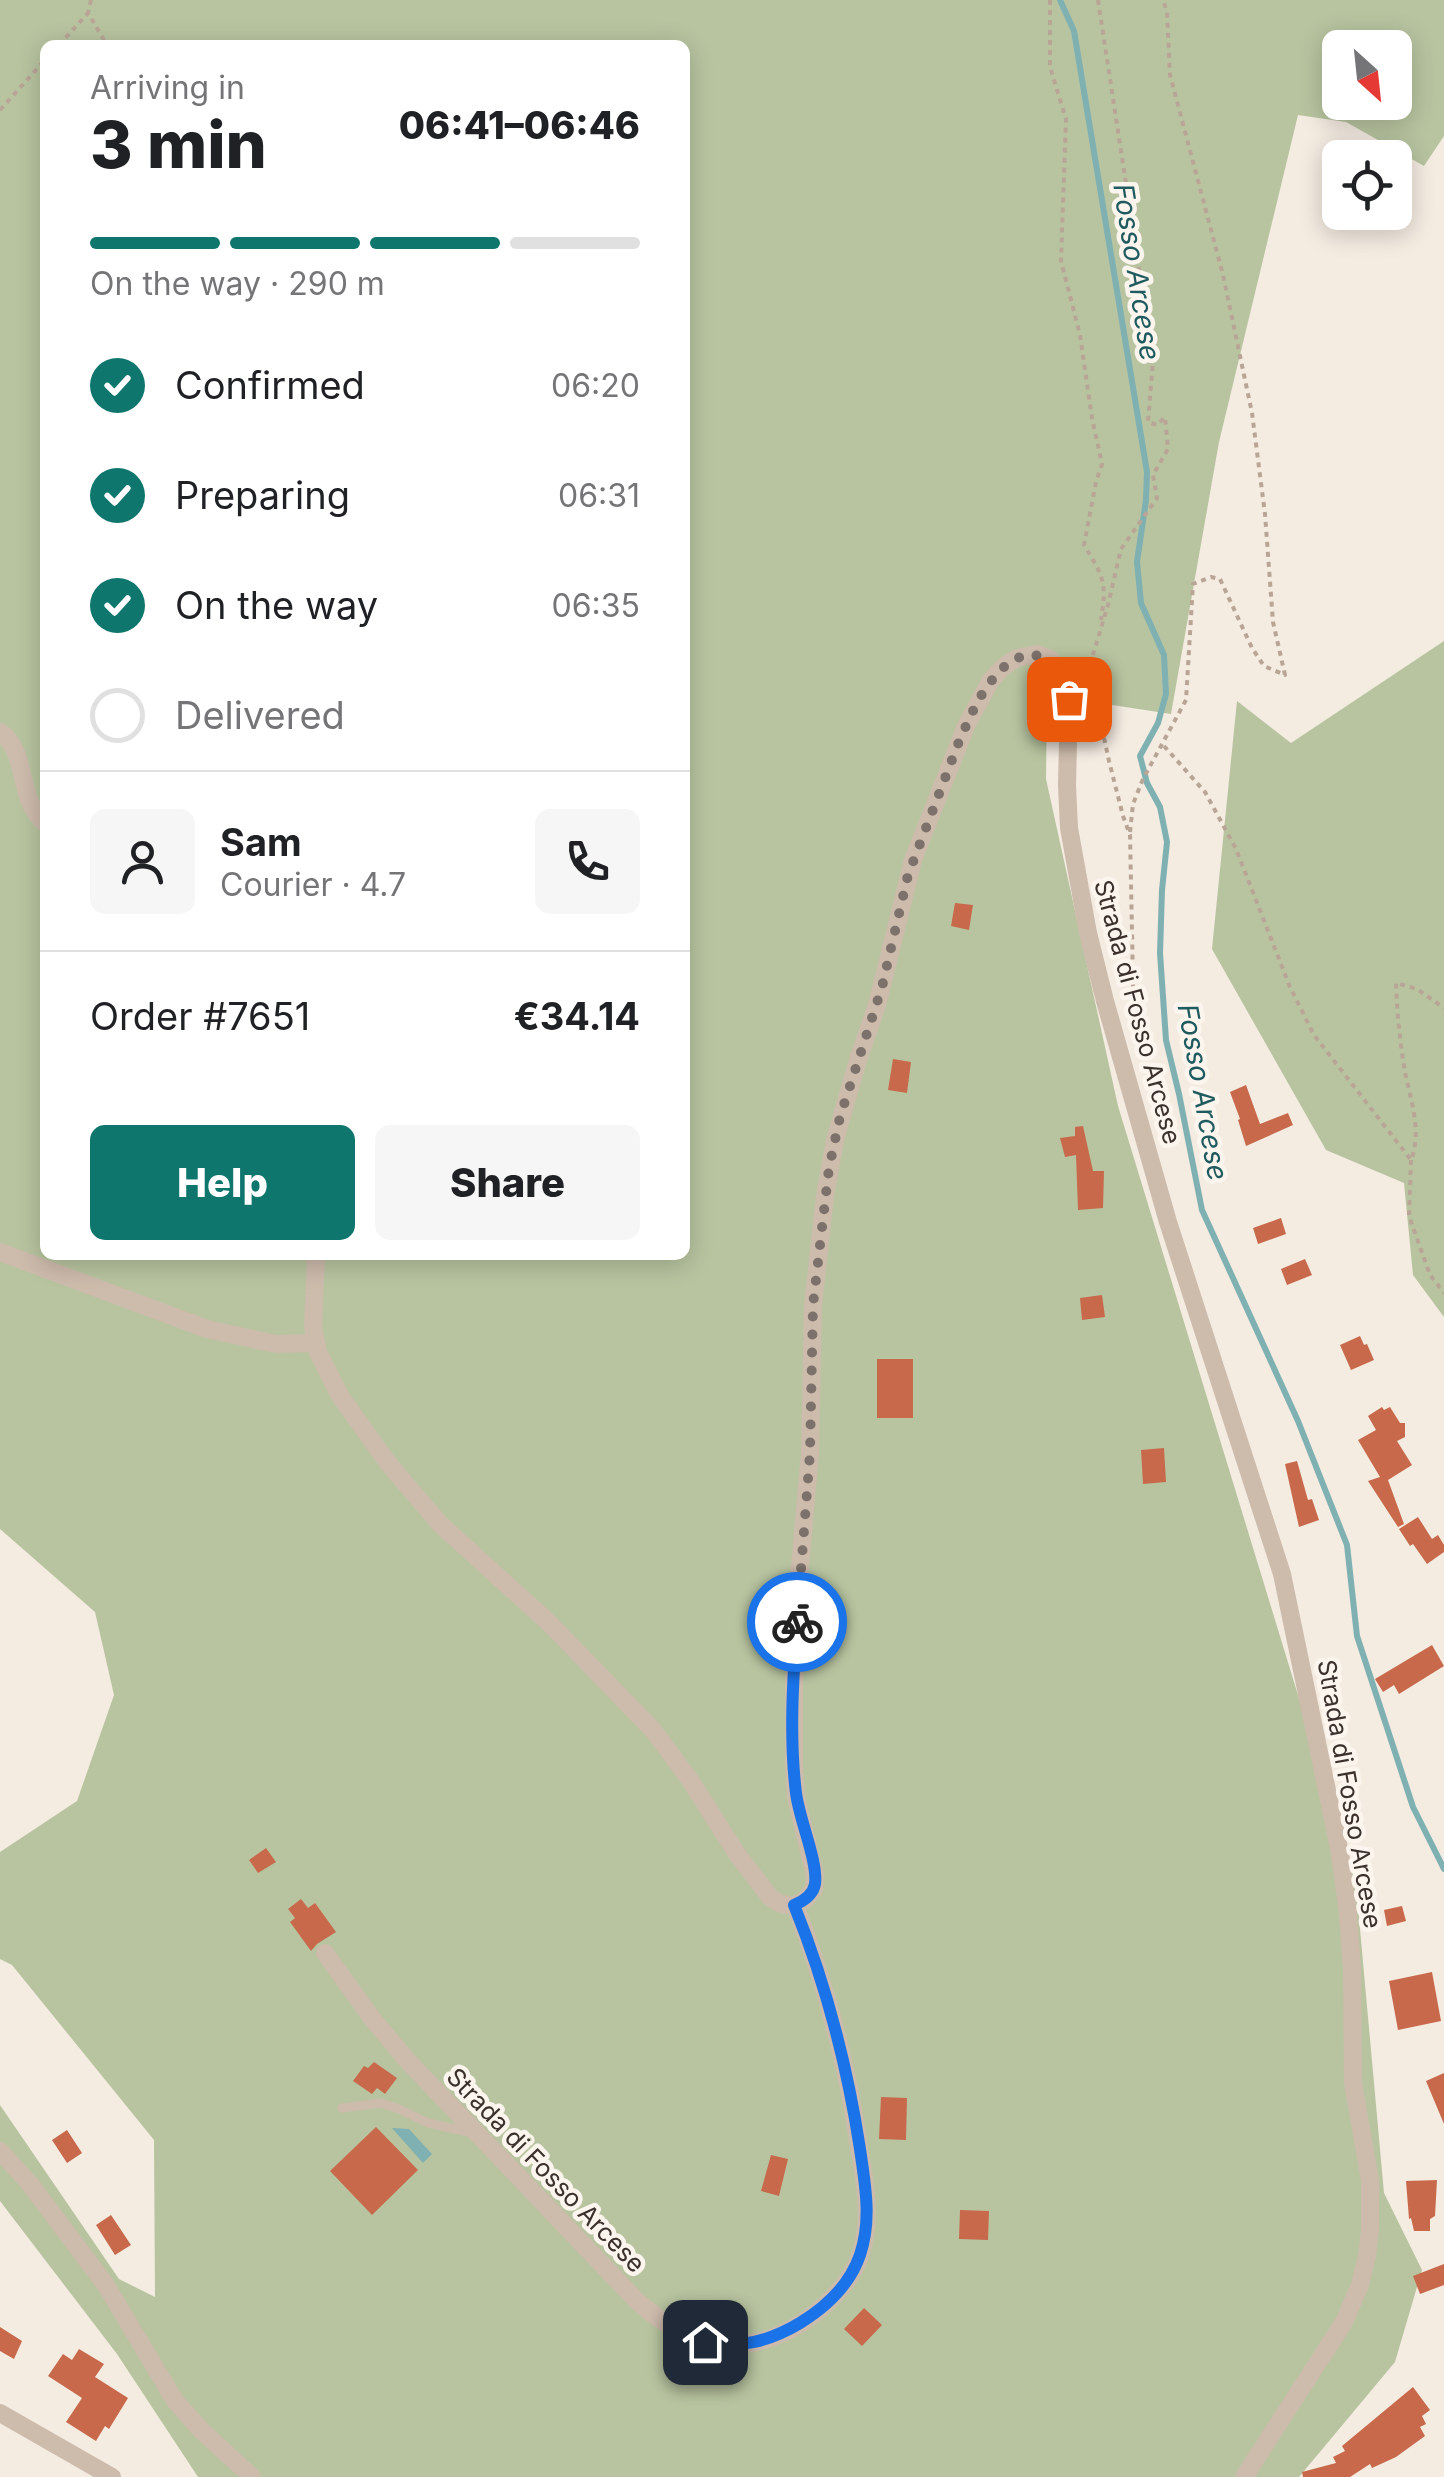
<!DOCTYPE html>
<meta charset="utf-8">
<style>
:root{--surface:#fff;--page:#f6f6f6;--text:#202124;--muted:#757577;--line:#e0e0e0;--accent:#0f766e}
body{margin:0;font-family:Inter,sans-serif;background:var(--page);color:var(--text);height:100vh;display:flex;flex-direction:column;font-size:38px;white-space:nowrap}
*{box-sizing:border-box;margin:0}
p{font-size:32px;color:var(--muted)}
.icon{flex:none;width:55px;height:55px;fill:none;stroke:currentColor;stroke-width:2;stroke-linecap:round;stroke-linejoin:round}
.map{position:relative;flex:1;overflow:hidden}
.side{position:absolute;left:40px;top:40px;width:650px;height:1220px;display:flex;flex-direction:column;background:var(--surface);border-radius:15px;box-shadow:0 5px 25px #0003}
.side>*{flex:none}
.needle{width:65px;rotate:153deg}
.tools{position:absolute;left:1322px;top:30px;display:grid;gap:20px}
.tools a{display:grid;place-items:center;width:90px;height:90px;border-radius:15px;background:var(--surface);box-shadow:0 5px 25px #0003;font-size:50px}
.pin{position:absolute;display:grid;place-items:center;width:85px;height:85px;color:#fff;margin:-42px;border-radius:20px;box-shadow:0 5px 15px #0006}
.courier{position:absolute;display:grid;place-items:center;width:100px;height:100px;margin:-50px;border:8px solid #1a73e8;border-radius:50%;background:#fff;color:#222;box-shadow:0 2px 12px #0007}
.head em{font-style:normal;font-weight:800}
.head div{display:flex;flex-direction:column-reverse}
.head{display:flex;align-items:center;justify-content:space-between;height:170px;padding:0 50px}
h1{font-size:65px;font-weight:800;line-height:75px}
.bar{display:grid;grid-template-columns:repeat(4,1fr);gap:15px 10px;align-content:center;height:120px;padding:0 50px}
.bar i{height:12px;border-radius:8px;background:var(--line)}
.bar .on{background:var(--accent)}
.bar p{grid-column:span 4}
.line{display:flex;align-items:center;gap:25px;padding:0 50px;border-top:2px solid var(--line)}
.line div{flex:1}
.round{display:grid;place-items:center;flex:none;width:105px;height:105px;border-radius:15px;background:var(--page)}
ol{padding:0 50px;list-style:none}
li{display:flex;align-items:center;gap:30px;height:110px}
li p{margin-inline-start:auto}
li .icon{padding:10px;border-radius:50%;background:var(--accent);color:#fff;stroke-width:4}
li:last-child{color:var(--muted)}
li i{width:55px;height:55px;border:5px solid var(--line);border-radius:50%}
.button{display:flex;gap:20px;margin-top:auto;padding:20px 50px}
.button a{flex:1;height:115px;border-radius:15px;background:var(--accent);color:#fff;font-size:40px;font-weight:800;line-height:115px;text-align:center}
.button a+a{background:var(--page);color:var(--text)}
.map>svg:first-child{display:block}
.green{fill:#b8c4a0;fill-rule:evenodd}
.water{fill:#7fb0b2}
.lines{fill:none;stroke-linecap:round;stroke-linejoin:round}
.stream{stroke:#7fb0b2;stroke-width:6}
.building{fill:#c8694b}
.path{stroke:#b9a596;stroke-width:4;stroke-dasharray:5 5;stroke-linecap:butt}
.lane{stroke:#cdbbac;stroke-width:9}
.street{stroke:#cdbbac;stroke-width:18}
.done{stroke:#7c716b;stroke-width:10;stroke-dasharray:0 18}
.route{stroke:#1a73e8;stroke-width:12}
.labels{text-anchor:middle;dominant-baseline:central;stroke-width:9;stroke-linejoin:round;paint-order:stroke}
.street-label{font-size:25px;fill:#3b302b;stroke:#fbf5ee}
.water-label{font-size:28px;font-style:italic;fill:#1f5a5e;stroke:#fbf5ee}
</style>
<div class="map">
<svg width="1444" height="2477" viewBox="0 0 1444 2477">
<rect width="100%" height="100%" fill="#f4ebe1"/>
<path class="green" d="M0 0H1444V136L1424 166 1346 122 1298 115 1219 442 1171 714 1047 695 1046 779 1118 1106 1356 1885 1384 2193 1422 2270 1395 2362 1299 2477H198L117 2354 0 2201V2105L119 2279 155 2297 154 2140 12 1965 0 1959V1852L77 1801 114 1695 95 1612 0 1529ZM45 45H685V1255H45ZM1340 48H1395V102H1340Z
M1444 641V1317L1413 1275 1404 1183 1326 1150 1212 949 1237 701 1291 743Z"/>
<path class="water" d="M392 2128 409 2129 432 2154 423 2163Z"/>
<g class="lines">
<path class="stream" d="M1060 0 1074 31 1147 472 1146 500 1137 562 1141 603 1164 655 1166 694 1158 723 1140 756 1147 783 1160 807 1167 842 1162 890 1160 953 1166 1040 1179 1094 1202 1210 1298 1421 1347 1545 1357 1636 1413 1807 1444 1869"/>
</g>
<path class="building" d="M955 903 973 905 969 930 951 926Z
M893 1059 911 1062 907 1093 888 1090Z
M1246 1085 1260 1124 1288 1113 1293 1125 1246 1146 1238 1120 1240 1119 1230 1092Z
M1083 1126 1093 1171H1104L1103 1208 1078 1210 1076 1155 1065 1157 1060 1138 1075 1136V1127Z
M1281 1218 1286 1234 1258 1244 1253 1228Z
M1305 1259 1312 1275 1287 1285 1281 1269Z
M1102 1295 1105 1317 1082 1320 1080 1298Z
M1360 1336 1364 1345 1367 1344 1374 1360 1351 1370 1340 1345Z
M877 1359H913V1418H877Z
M1382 1407 1384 1410 1390 1407 1400 1423H1405V1437L1397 1441 1412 1465 1388 1480 1404 1524 1398 1527 1368 1481 1380 1477 1358 1440 1376 1430 1368 1416Z
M1164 1448 1166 1482 1143 1484 1141 1450Z
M1297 1461 1308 1500 1312 1499 1319 1520 1299 1527 1285 1464Z
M1418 1517 1432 1539 1438 1535 1444 1545V1552L1427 1564 1413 1544 1410 1546 1399 1529Z
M1432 1645 1444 1666 1399 1694 1394 1685 1383 1692 1375 1679Z
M266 1848 276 1862 258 1873 249 1860Z
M301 1899 308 1908 315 1903 336 1932 317 1944 311 1951 290 1922 295 1918 288 1909Z
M1402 1906 1406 1921 1387 1926 1384 1910Z
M1432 1972 1441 2021 1398 2030 1389 1981Z
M374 2062 397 2078 385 2094 377 2088 372 2094 353 2081 364 2066 368 2068Z
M1444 2073V2124L1426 2081Z
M881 2097 907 2098 906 2140 879 2139Z
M376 2127 418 2170 372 2215 330 2171Z
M67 2130 82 2153 67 2163 52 2140Z
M771 2155 788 2159 779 2196 761 2191Z
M1437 2180 1435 2216 1430 2219V2231H1414L1411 2218 1409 2219 1406 2181Z
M960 2210 989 2211 988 2240 959 2239Z
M111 2215 131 2245 115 2255 96 2225Z
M1444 2264V2285L1420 2294 1413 2276Z
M864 2308 882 2325 862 2346 844 2329Z
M0 2327 22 2341 14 2359 0 2351Z
M79 2349 104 2364 95 2377 128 2398 109 2429 105 2426 96 2441 66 2422 82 2398 48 2376 63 2354 72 2360Z
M1413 2387 1430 2410 1422 2416 1426 2424 1420 2427 1425 2436 1396 2457 1372 2468 1370 2464 1350 2477H1303L1302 2472 1336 2463 1333 2457 1345 2451 1342 2446Z"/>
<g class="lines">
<path class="path" d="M91 0 88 13 107 45
M1050 0V67L1066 119 1061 261 1080 335 1092 418 1102 464 1096 482 1084 545C1104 577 1107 583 1101 620
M1098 0 1153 361 1148 422 1157 425 1165 417 1168 449 1153 475 1157 498 1121 549 1108 605 1089 668 1109 761 1123 816 1130 835 1134 1028
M59 45 88 13
M0 110 45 60
M1164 746 1205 792 1236 849 1290 987 1314 1035 1411 1160C1422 1132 1411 1101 1405 1072 1400 1043 1397 1013 1396 983L1417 989 1444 1008
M1130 832 1133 804 1143 779 1186 700 1193 584 1211 577 1220 579 1252 648 1264 666 1285 675 1273 622 1265 514 1252 413 1223 275 1170 75 1167 12 1163 0
M1411 1160 1409 1216 1430 1275 1444 1293"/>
<path class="lane" d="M342 2108 381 2103 399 2109 428 2123 473 2133"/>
<path class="street" d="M0 732C29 751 16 799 45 823
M0 1252 207 1329 276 1344 315 1343
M316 1255 313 1327 318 1352 340 1396 388 1463 440 1524 548 1622 653 1730 690 1780 737 1854 770 1897 781 1904 788 1905H795L805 1900 814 1889 815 1875 796 1797 794 1766V1681L800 1567 810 1453 813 1305 825 1196 835 1140 858 1060 877 1005 913 860 966 726 991 680 1003 667 1017 658 1037 654 1050 659 1059 669 1067 684 1069 699 1067 785 1069 828 1088 933 1105 1001 1168 1222 1282 1574 1340 1853 1348 1914 1352 1968 1353 2083 1370 2181V2229L1367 2256 1360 2285 1344 2322 1244 2477
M325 1953 371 2017 406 2059 637 2301C676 2336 724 2357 776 2336 811 2322 849 2290 861 2253 872 2218 865 2182 859 2147 847 2062 826 1985 795 1905
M0 2151 30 2184 105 2284 175 2401 202 2431 252 2477
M0 2413 112 2477"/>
</g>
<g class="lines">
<path class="done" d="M797 1622 810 1453 813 1305 829 1168 840 1117 882 987 908 875 960 739 978 700 997 673 1010 662 1024 655 1045 656 1059 669 1067 684 1069 699"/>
<path class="route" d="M705 2342C740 2349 770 2341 800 2323 826 2307 850 2284 860 2255 872 2220 865 2184 860 2149 847 2064 826 1984 794 1905 804 1901 813 1895 815 1884 818 1861 799 1819 796 1793 789 1737 793 1678 797 1622"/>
</g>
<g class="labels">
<g class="street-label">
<text transform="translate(1138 1012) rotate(75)">Strada di Fosso Arcese</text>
<text transform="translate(1350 1794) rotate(80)">Strada di Fosso Arcese</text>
<text transform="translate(546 2170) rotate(46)">Strada di Fosso Arcese</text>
</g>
<g class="water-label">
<text transform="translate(1137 272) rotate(81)">Fosso Arcese</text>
<text transform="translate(1203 1092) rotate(80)">Fosso Arcese</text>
</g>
</g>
</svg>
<div class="tools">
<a><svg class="needle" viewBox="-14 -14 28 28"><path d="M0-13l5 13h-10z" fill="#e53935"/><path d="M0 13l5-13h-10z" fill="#757577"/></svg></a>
<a><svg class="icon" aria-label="locate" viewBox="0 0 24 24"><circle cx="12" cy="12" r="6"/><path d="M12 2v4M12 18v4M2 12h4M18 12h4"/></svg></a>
</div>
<div class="pin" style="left:1069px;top:699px;background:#ea580c"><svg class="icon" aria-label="bag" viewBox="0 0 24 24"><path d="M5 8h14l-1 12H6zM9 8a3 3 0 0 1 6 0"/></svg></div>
<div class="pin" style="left:705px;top:2342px;background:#1f2937"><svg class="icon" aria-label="home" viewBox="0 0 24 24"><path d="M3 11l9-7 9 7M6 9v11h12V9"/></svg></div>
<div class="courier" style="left:797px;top:1622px"><svg class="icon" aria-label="bike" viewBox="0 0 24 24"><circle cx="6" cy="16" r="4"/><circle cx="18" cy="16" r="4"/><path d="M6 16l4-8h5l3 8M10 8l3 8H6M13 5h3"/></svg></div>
<section class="side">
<div class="head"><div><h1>3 min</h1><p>Arriving in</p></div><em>06:41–06:46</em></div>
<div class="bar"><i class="on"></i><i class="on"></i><i class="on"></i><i></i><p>On the way · 290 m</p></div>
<ol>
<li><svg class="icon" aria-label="check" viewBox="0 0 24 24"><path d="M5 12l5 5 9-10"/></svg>Confirmed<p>06:20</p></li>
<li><svg class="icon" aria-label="check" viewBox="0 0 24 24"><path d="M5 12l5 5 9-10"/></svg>Preparing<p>06:31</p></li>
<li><svg class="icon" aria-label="check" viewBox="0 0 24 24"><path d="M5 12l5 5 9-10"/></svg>On the way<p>06:35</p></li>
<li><i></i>Delivered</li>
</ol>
<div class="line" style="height:180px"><a class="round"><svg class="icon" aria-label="person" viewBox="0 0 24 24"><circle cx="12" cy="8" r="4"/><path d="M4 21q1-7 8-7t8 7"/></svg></a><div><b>Sam</b><p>Courier · 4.7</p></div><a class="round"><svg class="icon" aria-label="phone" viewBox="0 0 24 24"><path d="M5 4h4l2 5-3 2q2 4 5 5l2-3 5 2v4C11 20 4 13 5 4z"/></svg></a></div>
<div class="line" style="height:130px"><div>Order #7651</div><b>€34.14</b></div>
<div class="button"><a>Help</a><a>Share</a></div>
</section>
</div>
